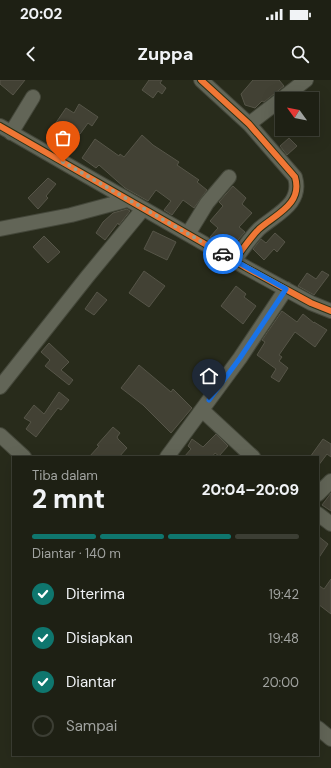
<!DOCTYPE html>
<html lang="id">
<meta charset="utf-8">
<style>
:root{--surface:#1e2014;--page:#2b2d22;--text:#f1f3f6;--muted:#a1a3a0;--line:#3c3e34;--accent:#0f766e}
body{margin:0;font-family:"DM Sans",sans-serif;background:var(--page);color:var(--text);height:100vh;display:flex;flex-direction:column;font-size:15px;white-space:nowrap}
*{box-sizing:border-box;margin:0}
p{font-size:13px;color:var(--muted)}
.icon{flex:none;width:22px;height:22px;fill:none;stroke:currentColor;stroke-width:2;stroke-linecap:round;stroke-linejoin:round}
.map{position:relative;flex:1;overflow:hidden}
.panel{position:absolute;left:12px;top:376px;width:307px;height:300px;display:flex;flex-direction:column;background:var(--surface);border-radius:0px;box-shadow:0 4px 16px #0002,0 0 0 1px var(--line)}
.panel>*{flex:none}
.needle{width:26px;rotate:303deg}
.fabs{position:absolute;left:275px;top:12px;display:grid;gap:8px}
.fabs a{display:grid;place-items:center;width:44px;height:44px;border-radius:0px;background:var(--surface);box-shadow:0 4px 16px #0002,0 0 0 1px var(--line);font-size:20px}
.pin{position:absolute;display:grid;place-items:center;width:34px;height:34px;color:#fff;margin:-41px -17px;border-radius:50% 50% 50% 0;rotate:-45deg;box-shadow:0 0 4px #0007}
.pin .icon{rotate:45deg}
.courier{position:absolute;display:grid;place-items:center;width:40px;height:40px;margin:-20px;border:3px solid #1a73e8;border-radius:50%;background:#fff;color:#222;box-shadow:0 1px 5px #0007}
.head em{font-style:normal;font-weight:800}
.head div{display:flex;flex-direction:column-reverse}
.head{display:flex;align-items:center;justify-content:space-between;height:68px;padding:0 20px}
h1{font-size:26px;font-weight:800;line-height:30px}
.bar{display:grid;grid-template-columns:repeat(4,1fr);gap:6px 4px;align-content:center;height:48px;padding:0 20px}
.bar i{height:5px;border-radius:3px;background:var(--line)}
.bar .selected{background:var(--accent)}
.bar p{grid-column:span 4}
ol{padding:0 20px;list-style:none}
li{display:flex;align-items:center;gap:12px;height:44px}
li p{margin-inline-start:auto}
li .icon{padding:4px;border-radius:50%;background:var(--accent);color:#fff;stroke-width:4}
li:last-child{color:var(--muted)}
li i{width:22px;height:22px;border:2px solid var(--line);border-radius:50%}
.status{display:flex;justify-content:space-between;align-items:center;height:28px;padding:0 20px;background:var(--surface);direction:ltr}
.status svg{height:11px;fill:currentColor}
header{display:flex;justify-content:space-between;align-items:center;height:52px;padding:0 20px;background:var(--surface);font-size:18px;font-weight:800}
.map>svg:first-child{display:block}
.building{fill:#424134;stroke:#565548}
.lines{fill:none;stroke-linecap:round;stroke-linejoin:round}
.minor-casing{stroke:#44473a;stroke-width:16}
.minor{stroke:#626557;stroke-width:14}
.cycleway-casing{stroke:#2b3115;stroke-width:8}
.cycleway{stroke:#f07635;stroke-width:6}
.done{stroke:#9a9f8e;stroke-width:4;stroke-dasharray:0 7.2}
.route{stroke:#1a73e8;stroke-width:5}
</style>
<div class="status"><b>20:02</b><svg viewBox="0 0 49 12"><path d="M0 12V9h3v3zM5 12V6h3v6zM10 12V3h3v9zM15 12V0h3v12zM26 1h20v11H26zM47 4h2v5h-2z"/></svg></div>
<header><svg class="icon" aria-label="back" viewBox="0 0 24 24"><path d="M15 5l-7 7 7 7"/></svg>Zuppa<svg class="icon" aria-label="search" viewBox="0 0 24 24"><circle cx="10" cy="10" r="6"/><path d="M15 15l6 6"/></svg></header>
<div class="map">
<svg width="331" height="688" viewBox="0 0 331 688">
<rect width="100%" height="100%" fill="#282b1b"/>
<path class="building" d="M0 0H25L13 15 0 4Z
M149 0H162L160 3 166 8 162 14 158 11 153 18 142 10Z
M253 0H279L284 6 264 22 262 21 255 28 245 25 241 14Z
M79 24 98 37 92 46 88 43 80 54 68 46 63 53 53 47 66 28 74 33Z
M142 55 153 65 179 82 177 85 199 100 197 102 207 110 194 128 183 120 172 135 164 130 171 121 156 110 148 121 125 108 99 85 96 88 82 78 95 59 119 76 120 74 124 77Z
M289 58 297 66 287 75 280 66Z
M48 98 56 104 46 116 48 118 38 129 28 118Z
M233 106 246 118 242 124 252 133 239 147 245 152 230 169 210 157 218 148 210 141 223 126 219 122Z
M127 129 130 131 119 145 118 143 105 160 96 153 103 142 113 133Z
M153 151 176 162 167 180 144 169Z
M275 153 285 162 277 172 274 169 264 180 253 169 261 159 266 163Z
M44 156 60 172 48 183 33 167Z
M144 191 165 206 149 227 129 213Z
M322 191 329 195 314 215 298 206 307 193 316 199Z
M236 206 246 214 244 217 256 226 243 244 221 226Z
M97 212 107 220 94 235 85 229Z
M282 231 297 242 303 234 314 243V242L327 250 315 267 295 252 279 275 282 277 279 281 288 288 279 302 271 297 276 289 257 275 265 262 262 260Z
M49 263 69 282 61 290 73 300 69 305 45 286 50 280 41 272Z
M139 285 171 312 173 309 192 328 171 353 143 325 121 308Z
M59 312 69 320 61 330 58 328 36 357 26 349 31 342 24 338 34 325 44 334Z
M113 347 120 353 117 357 118 359 127 368 119 377H89L99 366 97 365Z
M216 354 228 366 219 376 215 373 212 377H184L191 369 188 366 192 359 203 367Z
M323 359 331 364V377L327 374 318 386V377H310Z
M331 413V431L322 425Z
M318 456 328 464 318 479Z
M331 499V534L318 524V505L324 509Z"/>
<g class="lines">
<defs>
<path id="minor" d="M201 0 249 44 295 97C303 124 276 134 259 149 250 158 242 170 234 181
M249 44 306 0
M0 46 245 187 311 223 331 231
M11 53 33 17
M0 149 71 135 127 120
M188 154 207 123 229 97
M0 307 87 197 143 129
M202 330 253 377
M0 355 24 377
M167 377 240 278 286 209
M318 414 331 401
M318 434 331 444
M318 648 331 659"/>
</defs>
<use href="#minor" class="minor-casing"/>
<use href="#minor" class="minor"/>
<defs>
<path id="cycleway" d="M201 0 249 44 295 97C303 124 276 134 259 149 250 158 242 170 234 181
M0 46 245 187 311 223 331 231"/>
</defs>
<use href="#cycleway" class="cycleway-casing"/>
<use href="#cycleway" class="cycleway"/>
</g>
<g class="lines">
<path class="done" d="M63 82 223 174"/>
<path class="route" d="M209 320 240 278 286 209 223 174"/>
</g>
</svg>
<div class="fabs">
<a><svg class="needle" viewBox="-14 -14 28 28"><path d="M0-13l5 13h-10z" fill="#e53935"/><path d="M0 13l5-13h-10z" fill="#a1a3a0"/></svg></a>
</div>
<div class="pin" style="left:63px;top:82px;background:#ea580c"><svg class="icon" aria-label="bag" viewBox="0 0 24 24"><path d="M5 8h14l-1 12H6zM9 8a3 3 0 0 1 6 0"/></svg></div>
<div class="pin" style="left:209px;top:320px;background:#1f2937"><svg class="icon" aria-label="home" viewBox="0 0 24 24"><path d="M3 11l9-7 9 7M6 9v11h12V9"/></svg></div>
<div class="courier" style="left:223px;top:174px"><svg class="icon" aria-label="car" viewBox="0 0 24 24"><path d="M5 17H2v-5l4-1 3-4h7l3 4 3 1v5h-3M9 17h6M6 11h13"/><circle cx="7" cy="17" r="2"/><circle cx="17" cy="17" r="2"/></svg></div>
<section class="panel">
<div class="head"><div><h1>2 mnt</h1><p>Tiba dalam</p></div><em>20:04–20:09</em></div>
<div class="bar"><i class="selected"></i><i class="selected"></i><i class="selected"></i><i></i><p>Diantar · 140 m</p></div>
<ol>
<li><svg class="icon" aria-label="check" viewBox="0 0 24 24"><path d="M5 12l5 5 9-10"/></svg>Diterima<p>19:42</p></li>
<li><svg class="icon" aria-label="check" viewBox="0 0 24 24"><path d="M5 12l5 5 9-10"/></svg>Disiapkan<p>19:48</p></li>
<li><svg class="icon" aria-label="check" viewBox="0 0 24 24"><path d="M5 12l5 5 9-10"/></svg>Diantar<p>20:00</p></li>
<li><i></i>Sampai</li>
</ol>
</section>
</div>
